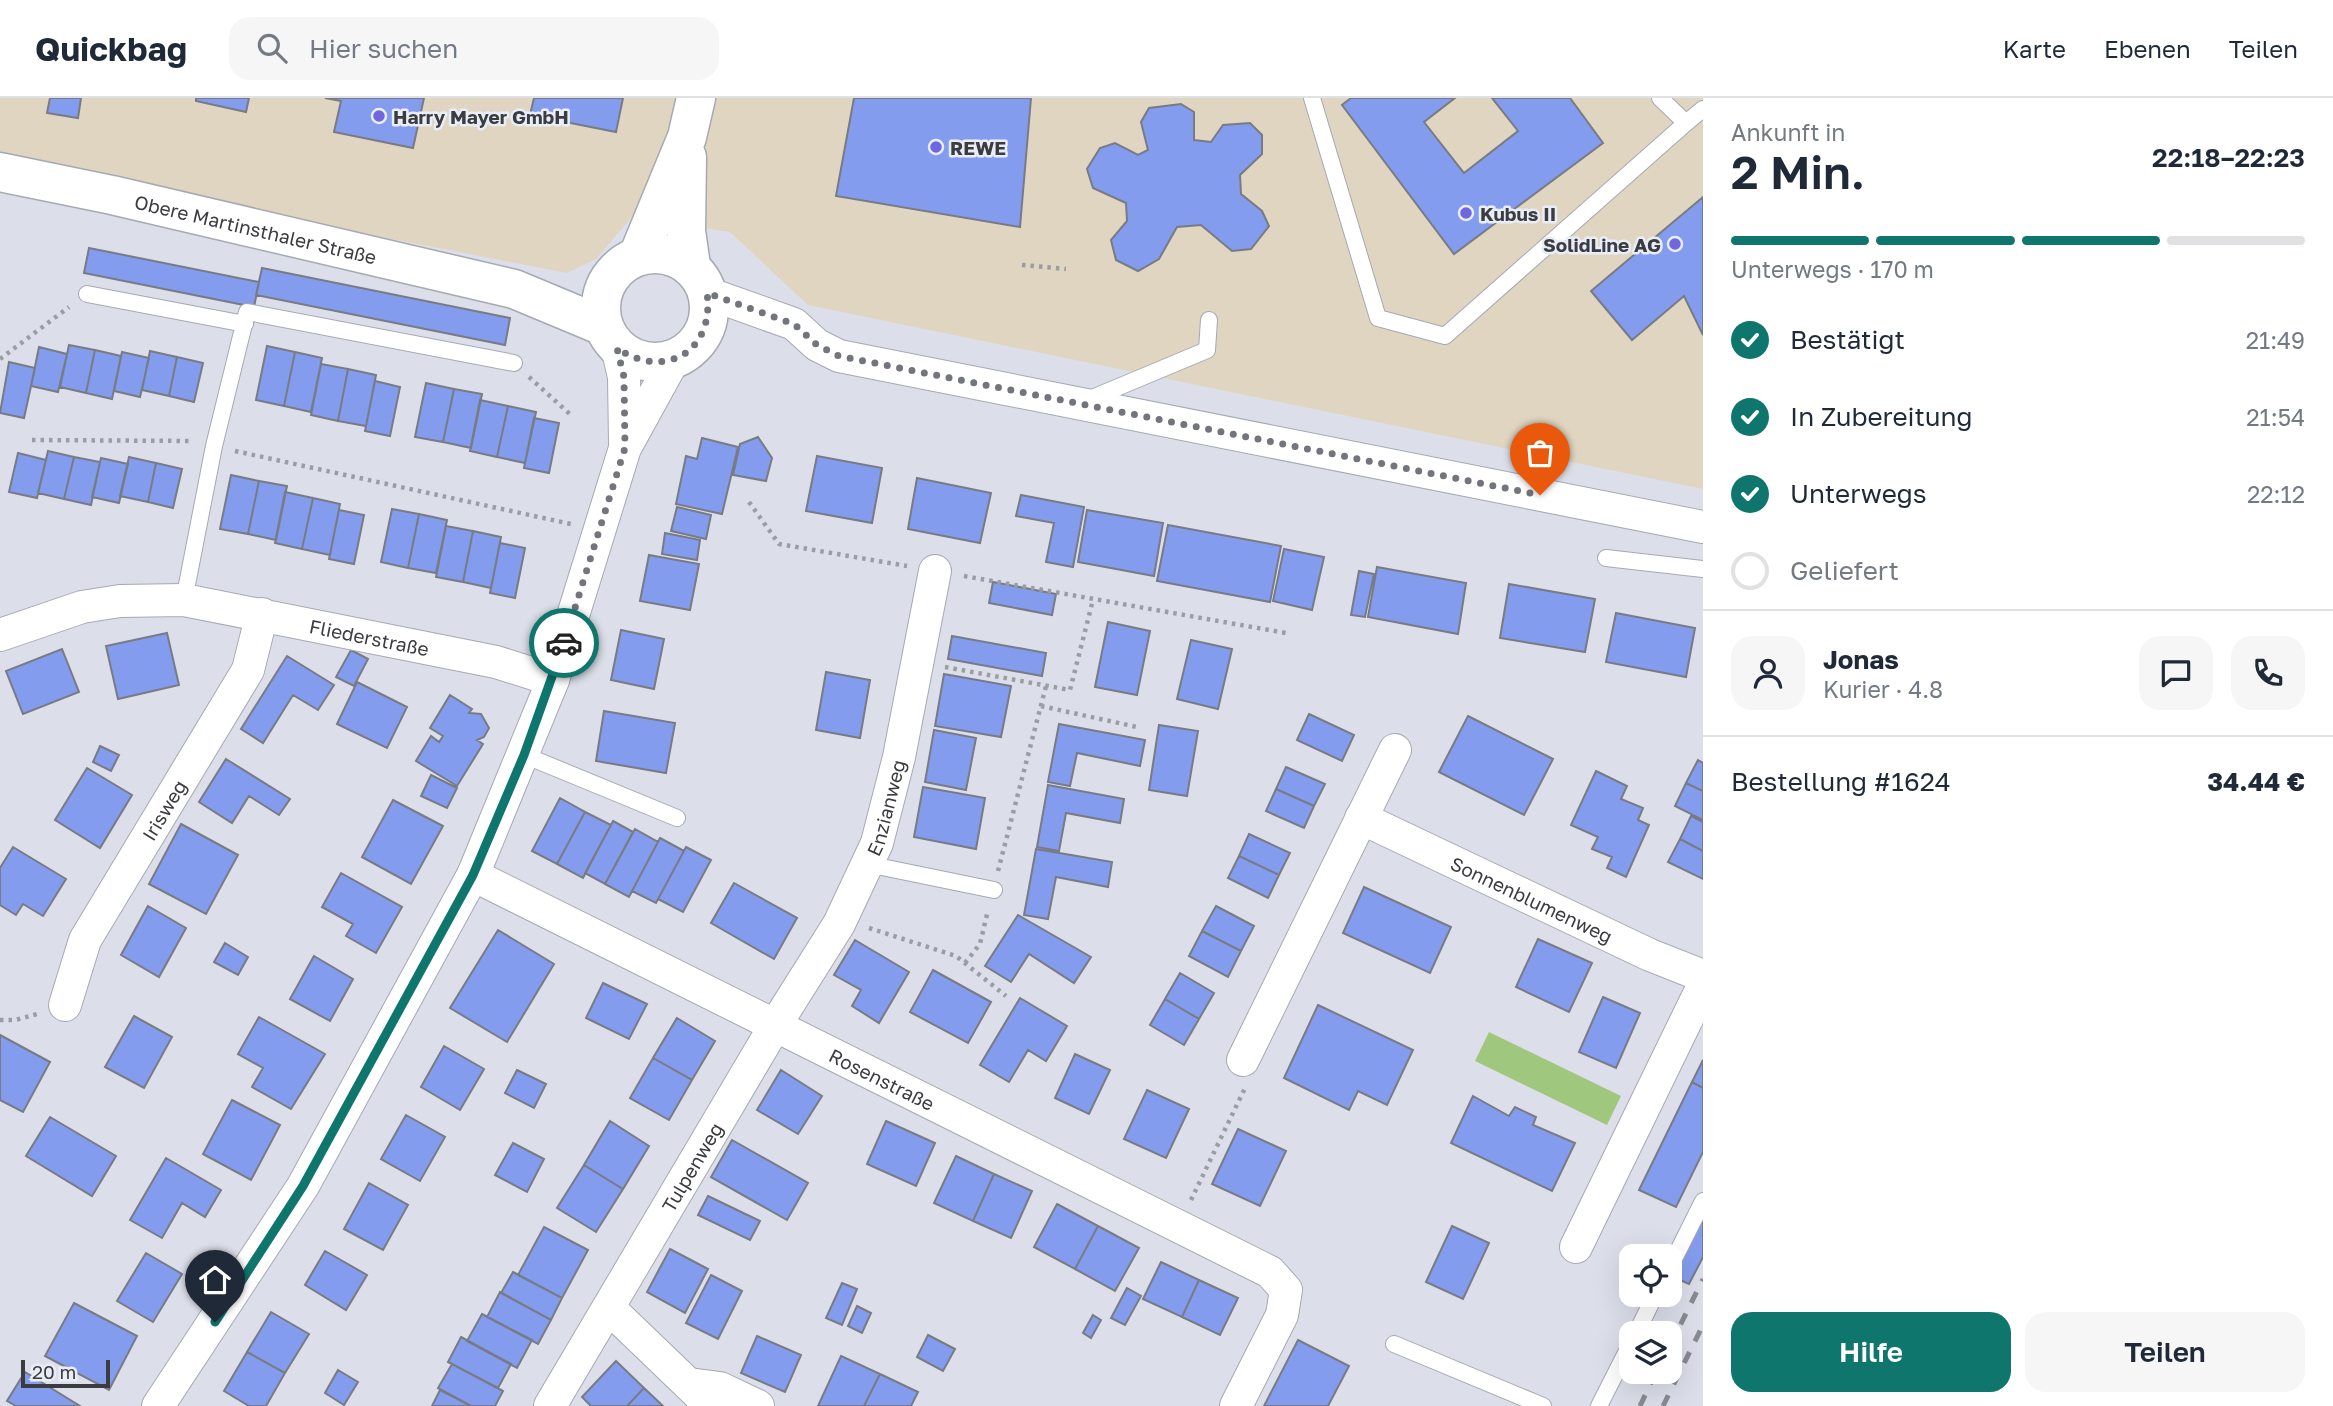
<!DOCTYPE html>
<html lang="de">
<meta charset="utf-8">
<style>
:root{--surface:#fff;--page:#f6f6f7;--text:#1f2937;--muted:#747a83;--line:#e0e1e3;--accent:#0f766e}
body{margin:0;font-family:"Golos Text",sans-serif;background:var(--page);color:var(--text);height:100vh;display:flex;flex-direction:column;font-size:26px;white-space:nowrap}
*{box-sizing:border-box;margin:0}
p{font-size:23px;color:var(--muted)}
.icon{flex:none;width:38px;height:38px;fill:none;stroke:currentColor;stroke-width:2;stroke-linecap:round;stroke-linejoin:round}
.map{position:relative;flex:1;overflow:hidden}
.side{display:flex;flex-direction:column;background:var(--surface);width:630px}
.side>*{flex:none}
.buttons{position:absolute;left:1619px;top:1146px;display:grid;gap:14px}
.buttons a{display:grid;place-items:center;width:63px;height:63px;border-radius:14px;background:var(--surface);box-shadow:0 7px 28px #0002;font-size:35px}
.scale{position:absolute;left:21px;bottom:18px;width:89px;box-sizing:border-box;padding-left:7px;border:4px solid #3b3c40;border-top:0;font-size:19px;line-height:24px;white-space:nowrap;color:#3b3c40;-webkit-text-stroke:5px #e9edf7;paint-order:stroke}
.pin{position:absolute;display:grid;place-items:center;width:60px;height:60px;color:#fff;margin:-72px -30px;border-radius:50% 50% 50% 0;rotate:-45deg;box-shadow:0 0 7px #0007}
.pin .icon{rotate:45deg}
.courier{position:absolute;display:grid;place-items:center;width:70px;height:70px;margin:-35px;border:5px solid #0f766e;border-radius:50%;background:#fff;color:#222;box-shadow:0 2px 9px #0007}
.headline em{font-style:normal;font-weight:600}
.headline div{display:flex;flex-direction:column-reverse}
.headline{display:flex;align-items:center;justify-content:space-between;height:119px;padding:0 28px}
h1{font-size:46px;font-weight:600;line-height:52px}
.bar{display:grid;grid-template-columns:repeat(4,1fr);gap:10px 7px;align-content:center;height:84px;padding:0 28px}
.bar i{height:9px;border-radius:5px;background:var(--line)}
.bar .active{background:var(--accent)}
.bar p{grid-column:span 4}
.line{display:flex;align-items:center;gap:18px;padding:0 28px;border-top:2px solid var(--line)}
.line div{flex:1}
.round{display:grid;place-items:center;flex:none;width:74px;height:74px;border-radius:21px;background:var(--page)}
ol{padding:0 28px;list-style:none}
li{display:flex;align-items:center;gap:21px;height:77px}
li p{margin-inline-start:auto}
li .icon{padding:7px;border-radius:50%;background:var(--accent);color:#fff;stroke-width:4}
li:last-child{color:var(--muted)}
li i{width:38px;height:38px;border:4px solid var(--line);border-radius:50%}
.primary-button{display:flex;gap:14px;margin-top:auto;padding:14px 28px}
.primary-button a{flex:1;height:80px;border-radius:21px;background:var(--accent);color:#fff;font-size:28px;font-weight:600;line-height:80px;text-align:center}
.primary-button a+a{background:var(--page);color:var(--text)}
header{display:flex;align-items:center;gap:42px;box-sizing:border-box;height:98px;padding:0 35px;background:var(--surface);border-bottom:2px solid var(--line)}
header strong{font-size:33px}
nav{display:flex;gap:38px;margin-inline-start:auto;font-size:24px}
.search{width:490px;height:63px;background:var(--page);display:flex;align-items:center;gap:18px;box-sizing:border-box;padding:0 24px;border-radius:21px;color:var(--muted);font-size:26px}
main{display:flex;flex:1;min-height:0}
.map>svg:first-child{display:block}
.commercial{fill:#dfd5c0}
.green{fill:#a0c77e}
.building{fill:#849cee;stroke:#787b84;stroke-width:2}
.lines{fill:none;stroke-linecap:round;stroke-linejoin:round}
.lane-casing{stroke:#a5a9b2;stroke-width:18}
.street-casing{stroke:#a5a9b2;stroke-width:34}
.secondary-casing{stroke:#a5a9b2;stroke-width:41}
.path{stroke:#9b9da5;stroke-width:4.5;stroke-dasharray:3.5 5;stroke-linecap:butt}
.lane{stroke:#fff;stroke-width:16}
.street{stroke:#fff;stroke-width:32}
.secondary{stroke:#fff;stroke-width:38}
.rail{stroke:#898b93;stroke-width:5;stroke-dasharray:12 12;stroke-linecap:butt}
.done{stroke:#73757c;stroke-width:7;stroke-dasharray:0 12.6}
.route{stroke:#0f766e;stroke-width:9}
.poi-dot{fill:#6f66e0;stroke:#e9edf7;stroke-width:2.5}
.labels{text-anchor:middle;dominant-baseline:central;stroke-width:5;stroke-linejoin:round;paint-order:stroke}
.poi-label{font-size:19px;font-weight:bold;fill:#3b3c40;stroke:#e9edf7;text-anchor:start}
.street-label{font-size:19px;fill:#3b3c40;stroke:#e9edf7}
</style>
<header>
<strong>Quickbag</strong>
<div class="search"><svg class="icon" aria-label="search" viewBox="0 0 24 24"><circle cx="10" cy="10" r="6"/><path d="M15 15l6 6"/></svg>Hier suchen</div>
<nav><a>Karte</a><a>Ebenen</a><a>Teilen</a></nav>
</header>
<main>
<div class="map">
<svg width="1703" height="1308" viewBox="0 0 1703 1308">
<rect width="100%" height="100%" fill="#dcdfea"/>
<path class="commercial" d="M0 0H1703V391L808 207 730 134 632 119 596 161 567 175 0 65Z"/>
<path class="green" d="M1489 934 1621 998 1607 1027 1475 963Z"/>
<path class="building" d="M50 0H81L78 20 47 15Z
M196 0H249L246 14 196 3Z
M325 0H424L413 50 334 34 341 3Z
M534 0H623L616 34 530 17Z
M854 0H1031L1020 129 836 98Z
M1351 0H1455L1424 24 1464 75 1518 33 1492 0H1570L1603 45 1454 156 1342 7Z
M1181 6 1194 14V42L1211 44 1223 27 1250 25 1262 37V56L1240 77 1241 96 1262 113 1269 128 1251 151 1232 153 1201 127 1177 129 1159 161 1138 173 1116 162 1111 142 1127 123 1126 105 1093 90 1087 71 1100 50 1115 45 1138 57 1148 52 1141 24 1149 10Z
M1703 99V237L1684 198 1632 242 1591 193Z
M89 150 259 184 254 209 84 175Z
M262 170 510 220 505 247 256 197Z
M69 247 95 252 86 295 60 289Z
M267 248 295 254 284 308 256 302Z
M39 249 67 256 58 294 31 288Z
M95 252 121 258 112 301 86 295Z
M150 253 177 259 169 298 142 292Z
M122 254 149 260 140 299 114 293Z
M295 254 322 260 311 314 284 308Z
M177 259 203 265 194 304 169 298Z
M9 264 35 270 24 320 0 315Z
M321 266 348 271 338 323 311 317Z
M348 271 376 277 366 328 338 323Z
M375 283 400 289 390 338 365 333Z
M426 285 454 291 443 344 415 339Z
M454 291 482 296 471 350 443 344Z
M480 302 508 308 497 359 470 353Z
M508 308 536 314 525 365 497 359Z
M534 320 559 325 549 375 524 370Z
M758 339 772 360 766 383 733 377 740 346Z
M702 340 738 349 722 416 676 406 686 358 697 361Z
M48 353 74 359 64 401 38 395Z
M18 355 46 362 37 400 9 394Z
M817 358 882 370 872 425 806 413Z
M74 359 100 364 91 407 64 401Z
M129 359 156 365 148 404 120 398Z
M101 360 128 366 119 405 92 399Z
M156 365 182 371 173 410 148 404Z
M231 377 259 383 248 436 220 431Z
M917 380 991 395 980 445 908 431Z
M259 383 287 388 276 442 248 436Z
M285 394 313 400 302 451 275 445Z
M1021 397 1084 409 1073 469 1046 464 1054 425 1016 418Z
M313 400 340 406 330 457 302 451Z
M677 409 711 417 706 441 671 433Z
M392 411 419 416 408 470 381 464Z
M339 412 364 417 354 466 329 461Z
M1087 412 1163 425 1154 478 1078 464Z
M419 416 447 422 436 475 408 470Z
M1168 427 1281 448 1270 504 1157 483Z
M446 428 473 433 463 484 436 479Z
M473 433 501 439 491 490 463 484Z
M665 435 700 442 697 462 662 456Z
M500 445 525 450 515 500 490 495Z
M1284 451 1324 459 1312 512 1273 503Z
M649 457 699 466 690 512 640 503Z
M1377 469 1466 485 1458 536 1368 519Z
M1359 473 1374 476 1365 519 1351 517Z
M993 484 1056 496 1052 517 989 505Z
M1509 486 1595 501 1585 554 1500 540Z
M1616 515 1695 530 1686 579 1606 564Z
M1108 524 1150 533 1137 597 1095 589Z
M621 532 664 541 654 591 611 582Z
M167 535 179 587 118 601 106 548Z
M952 538 1046 555 1042 578 948 561Z
M1191 542 1232 551 1218 611 1177 601Z
M62 551 79 594 23 616 6 573Z
M351 552 368 561 354 588 336 579Z
M287 558 334 587 318 612 293 597 263 645 241 631Z
M826 574 870 582 860 640 816 632Z
M944 576 1011 588 1001 639 935 628Z
M357 584 407 609 387 650 337 626Z
M450 597 472 611 469 615 481 616 489 630 484 639 477 642 483 646 457 688 416 663 431 638 439 644 443 638 430 630Z
M604 613 675 625 666 675 596 663Z
M1309 616 1354 637 1342 663 1297 642Z
M1468 618 1553 661 1524 717 1439 674Z
M1059 626 1145 642 1140 668 1077 655 1070 688 1048 684Z
M1159 627 1198 633 1187 698 1149 692Z
M934 632 976 640 966 692 925 684Z
M100 648 119 657 111 673 93 664Z
M226 661 290 701 279 717 249 698 232 725 199 704Z
M1698 662 1703 665V693L1686 685Z
M1286 669 1325 686 1314 708 1276 691Z
M87 670 132 697 100 750 55 722Z
M1596 673 1627 688 1621 701 1643 710 1638 722 1649 727 1626 779 1607 770 1612 759 1592 751 1598 739 1571 727Z
M431 677 457 690 447 710 421 698Z
M1686 685 1703 693V722L1675 708Z
M1048 687 1124 701 1120 725 1066 715 1059 753 1037 749Z
M923 689 985 700 976 751 914 739Z
M1276 691 1314 708 1304 730 1266 713Z
M560 700 585 714 557 766 532 753Z
M393 702 443 728 411 786 362 759Z
M585 714 611 727 583 780 557 766Z
M1691 718 1703 724V753L1680 741Z
M613 723 633 734 605 786 585 775Z
M181 726 238 757 206 816 149 786Z
M635 731 658 744 629 799 605 786Z
M1249 736 1290 755 1279 777 1239 758Z
M660 740 684 753 656 805 632 793Z
M1680 741 1703 753V781L1668 764Z
M13 749 66 781 43 818 23 806 16 817 0 807V770Z
M686 749 711 762 683 814 658 801Z
M1036 751 1112 764 1108 789 1056 779 1048 821 1024 817Z
M1239 758 1279 777 1268 800 1228 780Z
M341 775 402 809 376 855 346 838 353 826 322 809Z
M734 785 797 820 774 861 711 825Z
M1364 789 1451 829 1430 875 1343 835Z
M148 808 186 830 159 879 121 857Z
M1216 808 1254 828 1241 853 1202 833Z
M1018 817 1091 859 1074 885 1029 856 1011 884 985 868Z
M498 832 554 866 507 944 450 910Z
M1202 833 1241 853 1228 879 1189 858Z
M1538 841 1592 865 1569 914 1516 889Z
M855 842 909 874 879 925 852 908 861 892 834 877Z
M225 845 248 859 238 877 214 864Z
M314 858 353 881 330 923 290 901Z
M933 872 991 904 968 945 910 914Z
M1180 875 1214 895 1199 921 1165 901Z
M603 885 647 906 629 941 586 920Z
M1603 899 1640 915 1616 970 1579 954Z
M1020 900 1067 928 1046 963 1028 952 1009 984 980 967Z
M1165 901 1199 921 1184 947 1150 927Z
M1318 907 1413 952 1387 1007 1358 993 1349 1012 1284 980Z
M134 918 172 939 144 990 105 969Z
M259 919 325 956 291 1011 252 989 263 970 238 956Z
M677 920 715 943 692 982 653 960Z
M0 937 50 964 23 1014 0 1002Z
M444 948 484 971 460 1012 421 989Z
M1075 956 1110 972 1089 1016 1055 1000Z
M653 960 692 982 669 1022 630 1000Z
M1703 962V990L1692 984Z
M517 972 546 986 534 1010 505 995Z
M781 972 822 998 798 1036 757 1012Z
M1692 984 1703 990V1054L1676 1109 1639 1092Z
M1147 992 1189 1011 1166 1060 1124 1041Z
M1473 998 1509 1018 1515 1009 1536 1019 1533 1027 1575 1045 1552 1093 1451 1045Z
M232 1002 280 1027 251 1082 203 1056Z
M406 1017 445 1039 420 1083 381 1061Z
M50 1019 116 1058 92 1098 26 1058Z
M610 1023 649 1048 623 1091 584 1067Z
M886 1023 935 1045 916 1088 867 1066Z
M1238 1031 1286 1053 1260 1108 1212 1086Z
M732 1042 808 1085 787 1122 711 1079Z
M513 1045 544 1061 527 1094 495 1077Z
M956 1058 994 1076 973 1123 934 1105Z
M166 1060 221 1092 205 1119 182 1105 162 1140 130 1122Z
M584 1067 623 1091 596 1134 557 1110Z
M994 1076 1032 1093 1011 1140 973 1123Z
M369 1085 408 1107 383 1152 344 1131Z
M708 1098 760 1123 750 1142 698 1117Z
M1057 1106 1098 1128 1075 1171 1034 1149Z
M1703 1115V1159L1689 1186 1671 1178Z
M1098 1128 1139 1150 1115 1193 1075 1171Z
M1452 1128 1489 1145 1463 1201 1426 1184Z
M544 1129 588 1152 562 1200 518 1177Z
M670 1151 708 1171 685 1215 647 1194Z
M325 1153 367 1177 346 1212 305 1187Z
M146 1155 182 1176 153 1224 117 1203Z
M1161 1164 1199 1182 1182 1219 1143 1201Z
M513 1174 562 1200 551 1222 501 1195Z
M711 1177 742 1193 718 1241 686 1225Z
M1199 1182 1238 1200 1220 1237 1182 1219Z
M842 1185 857 1191 842 1227 826 1220Z
M1127 1190 1141 1198 1125 1227 1111 1220Z
M500 1194 551 1222 538 1246 487 1219Z
M74 1205 137 1238 109 1292 45 1258Z
M857 1208 871 1215 862 1235 848 1228Z
M271 1214 309 1236 285 1275 247 1254Z
M482 1216 532 1242 517 1270 467 1243Z
M1093 1217 1101 1222 1091 1240 1083 1235Z
M928 1237 955 1251 943 1273 917 1259Z
M757 1238 801 1257 785 1294 741 1275Z
M461 1239 511 1266 498 1290 448 1264Z
M1298 1242 1349 1268 1328 1308H1264Z
M247 1254 285 1275 266 1308H249L224 1293Z
M841 1258 880 1276 864 1308H818Z
M616 1263 644 1290 627 1308H591L582 1299Z
M452 1266 503 1293 495 1308H471L438 1290Z
M338 1272 358 1284 344 1307 325 1295Z
M25 1274 80 1308H16L7 1303Z
M880 1276 918 1294 911 1308H864Z
M644 1290 663 1308H627Z
M440 1292 471 1308H432Z"/>
<g class="lines">
<defs>
<path id="lane" d="M1312 0 1378 220 1445 238 1686 25 1660 0
M1686 25 1703 11
M87 196 245 226
M1085 303 1207 252 1209 222
M1606 460 1703 471
M184 502 214 348 247 214 514 265
M524 657 677 720
M867 766 994 792
M1670 1169 1703 1103
M1636 1236 1655 1197
M1394 1246 1543 1308
M1599 1308 1631 1245"/>
<g id="street">
<path d="M707 195 794 226 817 247 839 258 1703 429"/>
<path d="M617 249 624 279 625 345"/>
<path id="s1" d="M0 537 82 509 120 503 184 502 496 564 553 582"/>
<path id="s2" d="M1361 720 1650 857 1703 878"/>
<path id="s3" d="M473 777 1270 1174 1286 1192 1282 1217 1236 1308"/>
<path id="s4" d="M65 907 85 842 248 572 262 516"/>
<path d="M1243 962 1395 652"/>
<path d="M1576 1149 1703 888"/>
<path d="M609 1210 711 1308"/>
<path d="M689 1286 720 1290 758 1308"/>
<path d="M158 1308 303 1088 473 777 553 582 625 350 674 261"/>
<path id="s5" d="M550 1308 776 926 839 826 877 745 899 659 935 473"/>
</g>
<g id="secondary">
<path d="M687 59 686 133 691 168"/>
<path id="s6" d="M0 74 112 97 514 191 603 228"/>
<circle cx="655" cy="210" r="54"/>
<path d="M638 158 687 39 696 0"/>
</g>
</defs>
<use href="#lane" class="lane-casing"/>
<use href="#street" class="street-casing"/>
<use href="#secondary" class="secondary-casing"/>
<path class="path" d="M1022 167 1066 171
M0 261 69 209
M529 279 572 318
M32 342 192 343
M235 353 571 426
M749 404 779 446 907 468
M964 478 1286 535
M945 569 1070 592 1093 502
M1041 608 1137 629
M998 773 1046 588
M869 830 956 858 1006 898
M965 865 980 846 988 812
M0 922H15L37 916
M1191 1102 1245 990"/>
<use href="#lane" class="lane"/>
<use href="#street" class="street"/>
<use href="#secondary" class="secondary"/>
<path class="rail" d="M1670 1248 1703 1181
M1640 1308 1656 1274
M1663 1308 1703 1227"/>
</g>
<g class="lines">
<path class="done" d="M564 545 625 350 624 279 617 250C665 283 715 253 707 195L794 226 817 247 839 258 1540 397"/>
<path class="route" d="M215 1224 303 1088 473 777 524 657 564 545"/>
</g>
<g class="poi-dot">
<circle cx="379" cy="18" r="7"/>
<circle cx="936" cy="49" r="7"/>
<circle cx="1466" cy="115" r="7"/>
<circle cx="1675" cy="146" r="7"/>
</g>
<g class="labels">
<g class="poi-label">
<text x="393" y="18">Harry Mayer GmbH</text>
<text x="950" y="49">REWE</text>
<text x="1480" y="115">Kubus II</text>
<text x="1661" y="146" text-anchor="end">SolidLine AG</text>
</g>
<g class="street-label">
<text stroke="none"><textPath href="#s6" startOffset="262">Obere Martinsthaler Straße</textPath></text>
<text stroke="none"><textPath href="#s1" startOffset="378">Fliederstraße</textPath></text>
<text stroke="none"><textPath href="#s5" startOffset="688">Enzianweg</textPath></text>
<text stroke="none"><textPath href="#s4" startOffset="220">Irisweg</textPath></text>
<text stroke="none"><textPath href="#s2" startOffset="189">Sonnenblumenweg</textPath></text>
<text stroke="none"><textPath href="#s3" startOffset="457">Rosenstraße</textPath></text>
<text stroke="none"><textPath href="#s5" startOffset="278">Tulpenweg</textPath></text>
</g>
</g>
</svg>
<div class="buttons">
<a><svg class="icon" aria-label="locate" viewBox="0 0 24 24"><circle cx="12" cy="12" r="6"/><path d="M12 2v4M12 18v4M2 12h4M18 12h4"/></svg></a>
<a><svg class="icon" aria-label="layers" viewBox="0 0 24 24"><path d="M12 4l9 5-9 5-9-5zM3 14l9 5 9-5"/></svg></a>
</div>
<div class="scale">20 m</div>
<div class="pin" style="left:1540px;top:397px;background:#ea580c"><svg class="icon" aria-label="bag" viewBox="0 0 24 24"><path d="M5 8h14l-1 12H6zM9 8a3 3 0 0 1 6 0"/></svg></div>
<div class="pin" style="left:215px;top:1224px;background:#1f2937"><svg class="icon" aria-label="home" viewBox="0 0 24 24"><path d="M3 11l9-7 9 7M6 9v11h12V9"/></svg></div>
<div class="courier" style="left:564px;top:545px"><svg class="icon" aria-label="car" viewBox="0 0 24 24"><path d="M5 17H2v-5l4-1 3-4h7l3 4 3 1v5h-3M9 17h6M6 11h13"/><circle cx="7" cy="17" r="2"/><circle cx="17" cy="17" r="2"/></svg></div>
</div>
<section class="side">
<div class="headline"><div><h1>2 Min.</h1><p>Ankunft in</p></div><em>22:18–22:23</em></div>
<div class="bar"><i class="active"></i><i class="active"></i><i class="active"></i><i></i><p>Unterwegs · 170 m</p></div>
<ol>
<li><svg class="icon" aria-label="check" viewBox="0 0 24 24"><path d="M5 12l5 5 9-10"/></svg>Bestätigt<p>21:49</p></li>
<li><svg class="icon" aria-label="check" viewBox="0 0 24 24"><path d="M5 12l5 5 9-10"/></svg>In Zubereitung<p>21:54</p></li>
<li><svg class="icon" aria-label="check" viewBox="0 0 24 24"><path d="M5 12l5 5 9-10"/></svg>Unterwegs<p>22:12</p></li>
<li><i></i>Geliefert</li>
</ol>
<div class="line" style="height:126px"><a class="round"><svg class="icon" aria-label="person" viewBox="0 0 24 24"><circle cx="12" cy="8" r="4"/><path d="M4 21q1-7 8-7t8 7"/></svg></a><div><b>Jonas</b><p>Kurier · 4.8</p></div><a class="round"><svg class="icon" aria-label="chat" viewBox="0 0 24 24"><path d="M4 5h16v11H9l-5 4z"/></svg></a><a class="round"><svg class="icon" aria-label="phone" viewBox="0 0 24 24"><path d="M5 4h4l2 5-3 2q2 4 5 5l2-3 5 2v4C11 20 4 13 5 4z"/></svg></a></div>
<div class="line" style="height:91px"><div>Bestellung #1624</div><b>34.44 €</b></div>
<div class="primary-button"><a>Hilfe</a><a>Teilen</a></div>
</section>
</main>
